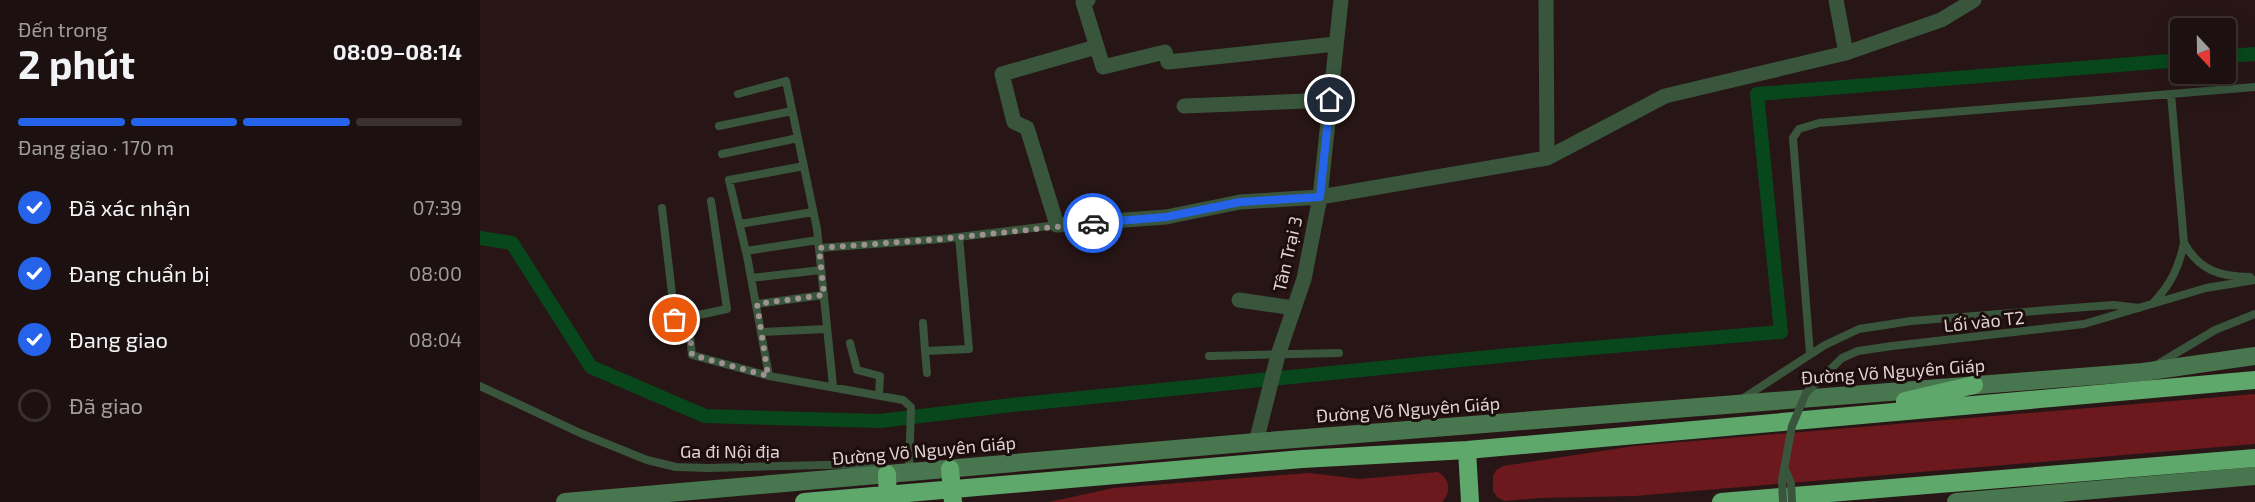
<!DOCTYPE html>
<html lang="vi">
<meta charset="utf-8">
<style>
:root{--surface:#1d1010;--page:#251919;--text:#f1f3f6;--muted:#a09d9f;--line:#3b3030;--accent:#2563eb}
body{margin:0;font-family:"Exo 2",sans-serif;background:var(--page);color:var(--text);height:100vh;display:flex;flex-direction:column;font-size:22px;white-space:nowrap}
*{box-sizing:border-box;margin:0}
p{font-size:20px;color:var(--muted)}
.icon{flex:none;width:33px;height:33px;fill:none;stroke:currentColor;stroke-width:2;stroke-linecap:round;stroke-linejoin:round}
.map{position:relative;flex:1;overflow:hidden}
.details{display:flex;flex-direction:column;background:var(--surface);width:480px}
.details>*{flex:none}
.needle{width:39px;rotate:158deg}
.controls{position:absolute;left:1690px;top:18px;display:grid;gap:12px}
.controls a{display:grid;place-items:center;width:66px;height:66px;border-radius:6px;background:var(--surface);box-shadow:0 6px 24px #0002,0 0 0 2px var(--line);font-size:30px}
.pin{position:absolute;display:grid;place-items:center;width:51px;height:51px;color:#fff;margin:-26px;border:3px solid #fff;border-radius:50%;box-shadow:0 2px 6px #0007}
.courier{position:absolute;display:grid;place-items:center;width:60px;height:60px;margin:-30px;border:4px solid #2563eb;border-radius:50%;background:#fff;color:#222;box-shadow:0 2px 8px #0007}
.overview em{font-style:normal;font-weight:700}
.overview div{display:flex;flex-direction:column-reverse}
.overview{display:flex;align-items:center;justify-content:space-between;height:102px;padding:0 18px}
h1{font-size:39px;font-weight:700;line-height:45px}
.bar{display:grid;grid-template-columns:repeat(4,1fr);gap:9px 6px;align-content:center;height:72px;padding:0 18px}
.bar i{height:8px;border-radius:4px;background:var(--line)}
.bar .on{background:var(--accent)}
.bar p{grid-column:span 4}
ol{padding:0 18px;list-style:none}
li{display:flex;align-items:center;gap:18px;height:66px}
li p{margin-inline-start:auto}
li .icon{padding:6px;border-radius:50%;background:var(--accent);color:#fff;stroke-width:4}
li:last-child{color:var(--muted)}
li i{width:33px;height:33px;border:3px solid var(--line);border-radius:50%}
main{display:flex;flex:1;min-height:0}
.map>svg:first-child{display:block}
.green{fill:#6b191d}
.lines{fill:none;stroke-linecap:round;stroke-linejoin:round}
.canal{stroke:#08471b;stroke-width:14}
.lane{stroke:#39563d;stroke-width:8}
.street{stroke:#39563d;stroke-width:15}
.secondary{stroke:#48774f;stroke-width:18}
.highway{stroke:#5da86a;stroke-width:18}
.lane-bridge{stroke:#39563d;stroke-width:8}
.done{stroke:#9f9190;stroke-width:6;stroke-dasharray:0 10.8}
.route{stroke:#2563eb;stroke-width:8}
.labels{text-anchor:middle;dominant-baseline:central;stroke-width:6;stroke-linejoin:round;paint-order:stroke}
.street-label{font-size:18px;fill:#dfd3d2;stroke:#1d0d0c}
</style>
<main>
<section class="details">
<div class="overview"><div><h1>2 phút</h1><p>Đến trong</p></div><em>08:09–08:14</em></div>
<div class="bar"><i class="on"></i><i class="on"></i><i class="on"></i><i></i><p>Đang giao · 170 m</p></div>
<ol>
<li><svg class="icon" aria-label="check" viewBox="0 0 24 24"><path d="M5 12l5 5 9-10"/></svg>Đã xác nhận<p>07:39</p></li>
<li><svg class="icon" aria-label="check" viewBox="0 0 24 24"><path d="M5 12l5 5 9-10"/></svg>Đang chuẩn bị<p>08:00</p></li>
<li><svg class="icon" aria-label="check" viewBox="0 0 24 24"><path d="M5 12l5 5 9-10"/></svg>Đang giao<p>08:04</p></li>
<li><i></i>Đã giao</li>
</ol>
</section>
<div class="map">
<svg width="1775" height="502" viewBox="0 0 1775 502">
<rect width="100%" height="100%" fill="#271615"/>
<path class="green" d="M1775 394V444L1155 496 1061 498 1024 501 1017 497 1013 491V476L1016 470 1023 466 1154 446Z
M958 472C970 479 972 492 962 502H569L633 488 829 473 880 479Z"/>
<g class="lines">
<path class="canal" d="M1746 56 1775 54
M0 238 32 243 111 367 225 416 400 421 532 405 1030 355 1301 332 1277 94 1701 60"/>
<path class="lane" d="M258 94 306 81 337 229 353 386
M239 126 312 111
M242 154 318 138
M182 208 195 320 209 326 212 355 289 376 423 400 431 407 429 472
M260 224 333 212
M1704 243C1719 270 1740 277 1770 277
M339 248 462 239 577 225
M266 251 338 240
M271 278 341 270
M1674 302C1691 284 1699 267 1704 243L1691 94
M277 304 344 295
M195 320 247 309 231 201
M443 323 445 351
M281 332 347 329
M370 343 377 370 400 376 399 395
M1412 346 1604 324 1726 288 1775 280
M1330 354 1313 138 1319 129 1339 123 1775 87
M729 356 859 353
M1678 364 1735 330 1775 314
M447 373 445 351 489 349 479 237
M289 376 267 256 249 180 324 166
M0 386 100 433 167 460 196 467 228 468 384 464 397 470
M1262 399 1345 345 1379 329 1431 321 1606 307 1634 305 1659 308"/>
<path class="street" d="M608 0 603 2 623 67 685 52 688 62 856 44
M1066 0 1067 158
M1356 0 1366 53
M616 47 522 74 534 122 547 128 577 225 686 217 760 202 840 197 1067 158 1185 96 1366 53 1461 20 1494 0
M704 106 850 100
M759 300 814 308
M776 442 798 355 824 279 840 197 861 0"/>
<path class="secondary" d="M85 502 776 442 1663 372 1775 356
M1476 502 1775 476"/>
<path class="highway" d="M1425 401 1494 385
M987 450 990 502
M470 469 473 502
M407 474 408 502
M324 502 822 459 987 450 1775 380
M1241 502 1775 458"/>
<path class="lane-bridge" d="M1305 469 1311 483 1312 502
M1303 502 1302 480 1312 426 1326 393 1362 358 1378 351 1412 346"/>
</g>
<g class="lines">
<path class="done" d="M195 320 209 326 212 355 288 376 277 304 344 295 339 248 462 239 613 223"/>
<path class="route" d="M613 223 686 217 760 202 840 197 850 100"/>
</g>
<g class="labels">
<g class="street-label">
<text transform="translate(807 254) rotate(-77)">Tân Trại 3</text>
<text transform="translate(1504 321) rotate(-6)">Lối vào T2</text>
<text transform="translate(1413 371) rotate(-4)">Đường Võ Nguyên Giáp</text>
<text transform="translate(928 409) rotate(-4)">Đường Võ Nguyên Giáp</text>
<text transform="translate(444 450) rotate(-5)">Đường Võ Nguyên Giáp</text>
<text x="250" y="451">Ga đi Nội địa</text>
</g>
</g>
</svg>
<div class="controls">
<a><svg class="needle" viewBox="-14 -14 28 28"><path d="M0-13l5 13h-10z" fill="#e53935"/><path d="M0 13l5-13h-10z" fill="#a09d9f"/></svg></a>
</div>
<div class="pin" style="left:195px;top:320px;background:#ea580c"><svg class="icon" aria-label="bag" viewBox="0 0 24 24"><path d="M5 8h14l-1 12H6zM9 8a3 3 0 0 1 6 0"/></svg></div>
<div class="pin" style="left:850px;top:100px;background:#1f2937"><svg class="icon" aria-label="home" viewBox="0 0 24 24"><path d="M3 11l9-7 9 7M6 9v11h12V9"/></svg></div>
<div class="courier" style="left:613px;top:223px"><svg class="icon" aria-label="car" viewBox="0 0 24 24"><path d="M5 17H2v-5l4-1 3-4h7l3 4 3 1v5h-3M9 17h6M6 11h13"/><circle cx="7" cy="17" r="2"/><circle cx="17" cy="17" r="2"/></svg></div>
</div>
</main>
